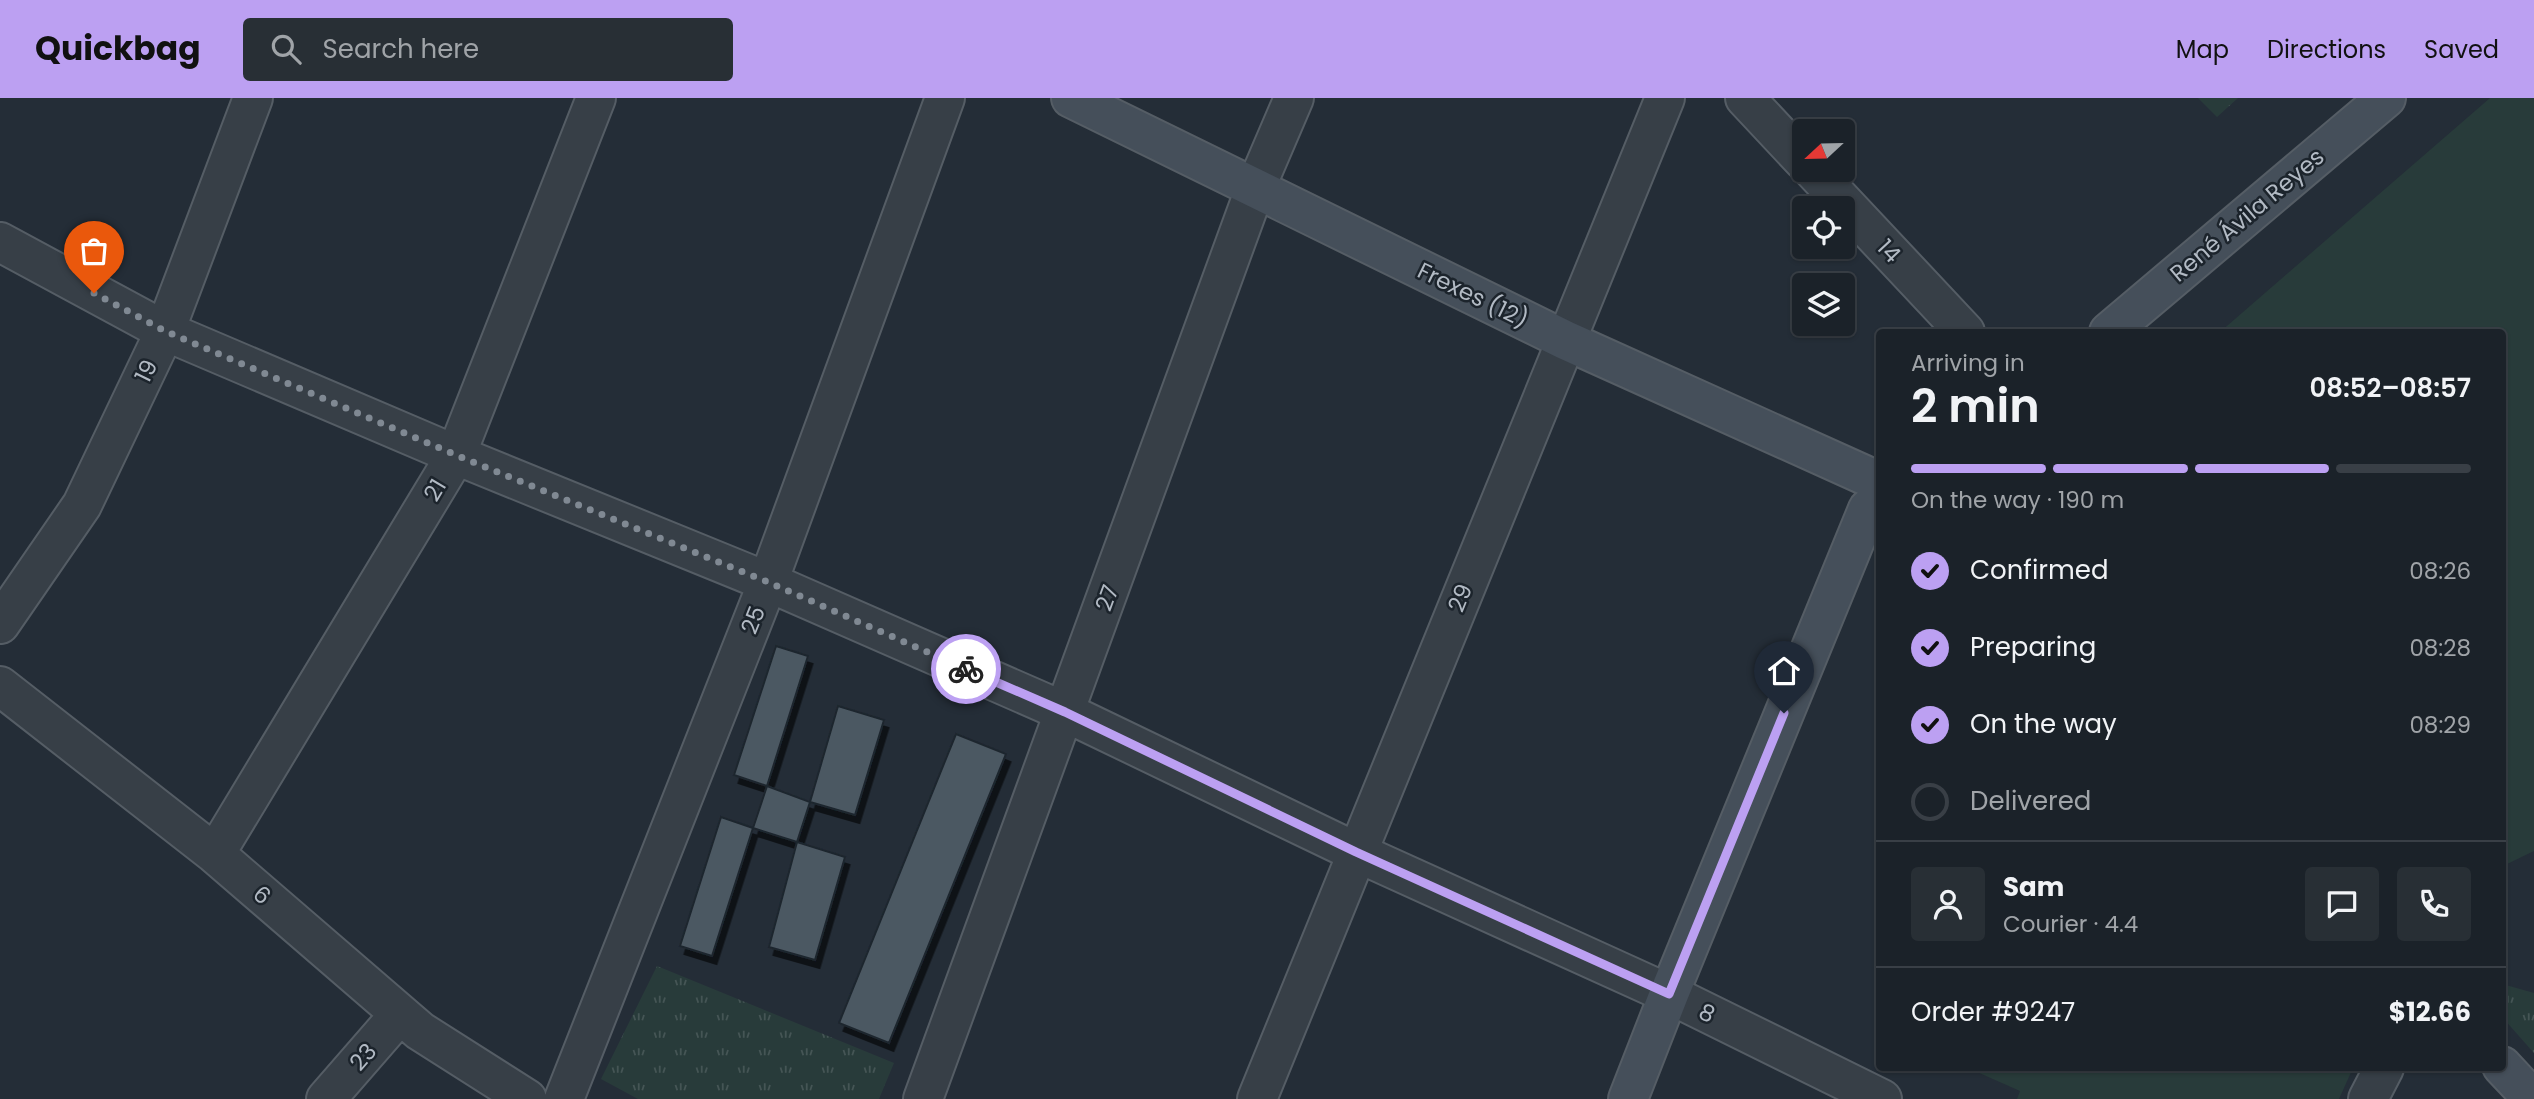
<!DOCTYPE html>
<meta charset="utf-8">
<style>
:root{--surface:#1b2229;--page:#282f35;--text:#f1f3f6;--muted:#a0a4a8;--line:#393f46;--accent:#bca0f2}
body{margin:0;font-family:Poppins,sans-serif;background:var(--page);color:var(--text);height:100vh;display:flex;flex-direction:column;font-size:26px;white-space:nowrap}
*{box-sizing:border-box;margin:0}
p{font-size:23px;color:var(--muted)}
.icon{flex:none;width:38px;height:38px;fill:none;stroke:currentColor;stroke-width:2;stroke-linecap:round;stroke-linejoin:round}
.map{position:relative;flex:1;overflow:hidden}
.details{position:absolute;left:1876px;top:231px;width:630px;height:742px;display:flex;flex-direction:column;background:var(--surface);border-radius:7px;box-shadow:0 2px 5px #0004,0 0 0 2px var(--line)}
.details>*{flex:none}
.needle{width:46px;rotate:248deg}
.buttons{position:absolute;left:1792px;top:21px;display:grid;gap:14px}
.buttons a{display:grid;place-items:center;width:63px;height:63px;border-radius:7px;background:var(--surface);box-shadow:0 2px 5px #0004,0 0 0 2px var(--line);font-size:35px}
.pin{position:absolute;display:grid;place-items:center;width:60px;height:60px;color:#fff;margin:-72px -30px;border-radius:50% 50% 50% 0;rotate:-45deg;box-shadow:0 0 7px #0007}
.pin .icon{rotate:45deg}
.courier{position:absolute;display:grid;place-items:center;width:70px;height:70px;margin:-35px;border:5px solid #bca0f2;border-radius:50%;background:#fff;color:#222;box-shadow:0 2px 9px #0007}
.summary em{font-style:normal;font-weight:600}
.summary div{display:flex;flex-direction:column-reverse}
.summary{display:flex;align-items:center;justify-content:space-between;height:119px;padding:0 35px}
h1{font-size:46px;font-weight:600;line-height:52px}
.bar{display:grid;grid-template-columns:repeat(4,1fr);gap:10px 7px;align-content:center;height:84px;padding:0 35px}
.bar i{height:9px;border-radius:5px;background:var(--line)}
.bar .current{background:var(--accent)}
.bar p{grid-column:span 4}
.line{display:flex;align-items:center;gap:18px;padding:0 35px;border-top:2px solid var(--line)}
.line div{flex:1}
.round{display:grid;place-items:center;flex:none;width:74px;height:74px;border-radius:7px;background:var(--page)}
ol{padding:0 35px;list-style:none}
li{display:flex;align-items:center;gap:21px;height:77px}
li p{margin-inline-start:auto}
li .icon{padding:7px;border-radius:50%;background:var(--accent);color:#111;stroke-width:4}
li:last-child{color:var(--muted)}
li i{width:38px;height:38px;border:4px solid var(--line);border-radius:50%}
header{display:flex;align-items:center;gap:42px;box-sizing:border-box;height:98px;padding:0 35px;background:var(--accent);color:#111}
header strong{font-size:33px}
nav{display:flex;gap:38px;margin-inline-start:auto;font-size:24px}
.search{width:490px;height:63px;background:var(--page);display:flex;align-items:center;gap:18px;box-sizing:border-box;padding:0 24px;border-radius:7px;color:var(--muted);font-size:26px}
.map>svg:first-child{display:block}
.grass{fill:url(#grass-tufts)}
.garden{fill:#283b3a}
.building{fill:#4c5862;stroke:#1e262e;stroke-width:2;filter:url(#shadow)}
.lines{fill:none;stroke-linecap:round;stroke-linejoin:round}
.street-casing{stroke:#555d65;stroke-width:42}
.secondary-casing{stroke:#555d65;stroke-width:42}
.street{stroke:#373f47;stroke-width:38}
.secondary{stroke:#454f5a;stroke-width:38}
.done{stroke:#808993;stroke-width:7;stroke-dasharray:0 12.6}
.route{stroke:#bca0f2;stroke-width:9}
.labels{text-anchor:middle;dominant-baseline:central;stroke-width:5;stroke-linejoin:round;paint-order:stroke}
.street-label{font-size:23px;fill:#b2bac4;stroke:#1c242c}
</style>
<header>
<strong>Quickbag</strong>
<div class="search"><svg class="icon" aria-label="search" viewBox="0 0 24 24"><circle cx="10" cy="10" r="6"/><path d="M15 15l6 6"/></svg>Search here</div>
<nav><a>Map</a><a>Directions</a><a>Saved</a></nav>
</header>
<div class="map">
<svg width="2534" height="1001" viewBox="0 0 2534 1001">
<defs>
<pattern id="grass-tufts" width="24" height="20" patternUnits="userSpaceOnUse" patternTransform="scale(1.75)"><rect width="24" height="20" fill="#283b3a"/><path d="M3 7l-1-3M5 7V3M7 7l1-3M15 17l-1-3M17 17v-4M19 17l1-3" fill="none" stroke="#455555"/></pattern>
<filter id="shadow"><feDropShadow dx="4.5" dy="8" stdDeviation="0" flood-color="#0009"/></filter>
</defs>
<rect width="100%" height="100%" fill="#242d37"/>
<path class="grass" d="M2198 0H2238L2217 19Z
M657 868 894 965 879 1001H638L601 981Z
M2502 886 2534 895V955L2503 920Z"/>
<path class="garden" d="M2490 0H2534V753L2503 768 2502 234H2220Z
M1968 970H2353L2339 1001H2017L2020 993Z"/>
<path class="building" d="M776 548 808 558 767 688 734 677Z
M838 608 884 622 855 717 810 704Z
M956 636 1006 656 889 945 839 925Z
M767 688 810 704 797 744 753 730Z
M721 719 753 730 712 858 680 848Z
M797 744 845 759 815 862 769 849Z"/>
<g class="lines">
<defs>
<path id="street" d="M1745 0 1804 63
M1813 72 1965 234
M0 144 165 233 456 357 768 484 1065 614 1356 754 1669 896 1882 1001
M0 526 82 407 165 233 253 0
M0 588 215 756 420 933 527 1001
M215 756 456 357 596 0
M326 1001 400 916
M564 1001 768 484 945 0
M923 1001 1255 91 1294 0
M1257 1001 1665 0
M2368 1001 2384 970"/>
<path id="secondary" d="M1071 0 1565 242 1880 384
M2109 234 2386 0
M2502 968 2533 1001
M1628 1001 1669 896 1868 411 1880 401"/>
</defs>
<use href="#street" class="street-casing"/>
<use href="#secondary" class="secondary-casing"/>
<use href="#street" class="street"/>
<use href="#secondary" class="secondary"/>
</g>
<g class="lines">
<path class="done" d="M94 195 165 233 456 357 768 484 966 571"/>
<path class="route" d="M966 571 1065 614 1356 754 1669 896 1784 615"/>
</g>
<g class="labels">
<g class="street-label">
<text transform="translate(2247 117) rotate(-40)">René Ávila Reyes</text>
<text transform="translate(1889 153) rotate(47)">14</text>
<text transform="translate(1473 197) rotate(26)">Frexes (12)</text>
<text transform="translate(146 273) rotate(-64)">19</text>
<text transform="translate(435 392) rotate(-59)">21</text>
<text transform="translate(1107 500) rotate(-70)">27</text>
<text transform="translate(1460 500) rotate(-68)">29</text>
<text transform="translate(753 522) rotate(-68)">25</text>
<text transform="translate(262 797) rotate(41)">6</text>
<text transform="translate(1707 915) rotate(26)">8</text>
<text transform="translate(363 959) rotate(-49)">23</text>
</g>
</g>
</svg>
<div class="buttons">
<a><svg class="needle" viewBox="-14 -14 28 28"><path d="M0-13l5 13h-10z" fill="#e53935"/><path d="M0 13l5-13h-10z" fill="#a0a4a8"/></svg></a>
<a><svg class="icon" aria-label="locate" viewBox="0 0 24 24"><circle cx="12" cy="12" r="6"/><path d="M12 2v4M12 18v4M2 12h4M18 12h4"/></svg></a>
<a><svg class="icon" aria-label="layers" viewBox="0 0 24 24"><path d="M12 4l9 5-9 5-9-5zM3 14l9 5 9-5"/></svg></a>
</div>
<div class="pin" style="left:94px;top:195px;background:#ea580c"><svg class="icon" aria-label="bag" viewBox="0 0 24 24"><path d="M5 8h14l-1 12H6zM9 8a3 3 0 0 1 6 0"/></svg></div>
<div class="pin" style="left:1784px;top:615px;background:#1f2937"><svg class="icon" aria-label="home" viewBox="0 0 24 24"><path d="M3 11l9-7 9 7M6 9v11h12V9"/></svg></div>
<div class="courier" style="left:966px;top:571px"><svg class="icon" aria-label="bike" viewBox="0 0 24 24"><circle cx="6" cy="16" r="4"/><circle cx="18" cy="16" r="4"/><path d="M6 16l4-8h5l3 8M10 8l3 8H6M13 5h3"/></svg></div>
<section class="details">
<div class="summary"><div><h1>2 min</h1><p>Arriving in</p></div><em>08:52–08:57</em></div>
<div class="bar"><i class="current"></i><i class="current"></i><i class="current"></i><i></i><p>On the way · 190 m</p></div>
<ol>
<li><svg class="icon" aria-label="check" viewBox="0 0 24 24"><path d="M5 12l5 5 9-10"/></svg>Confirmed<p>08:26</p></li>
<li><svg class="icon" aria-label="check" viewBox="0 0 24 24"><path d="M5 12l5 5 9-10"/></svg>Preparing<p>08:28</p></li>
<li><svg class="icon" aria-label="check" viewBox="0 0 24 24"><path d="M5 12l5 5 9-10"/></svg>On the way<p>08:29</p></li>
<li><i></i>Delivered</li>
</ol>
<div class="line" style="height:126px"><a class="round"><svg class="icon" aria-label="person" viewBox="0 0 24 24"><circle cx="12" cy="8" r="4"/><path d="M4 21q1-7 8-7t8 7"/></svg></a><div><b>Sam</b><p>Courier · 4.4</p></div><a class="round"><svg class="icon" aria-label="chat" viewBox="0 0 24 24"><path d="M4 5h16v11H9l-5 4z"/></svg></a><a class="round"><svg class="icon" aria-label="phone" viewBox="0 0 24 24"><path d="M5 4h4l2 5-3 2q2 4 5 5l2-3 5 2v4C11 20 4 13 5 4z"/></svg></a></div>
<div class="line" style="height:91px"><div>Order #9247</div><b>$12.66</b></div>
</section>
</div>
